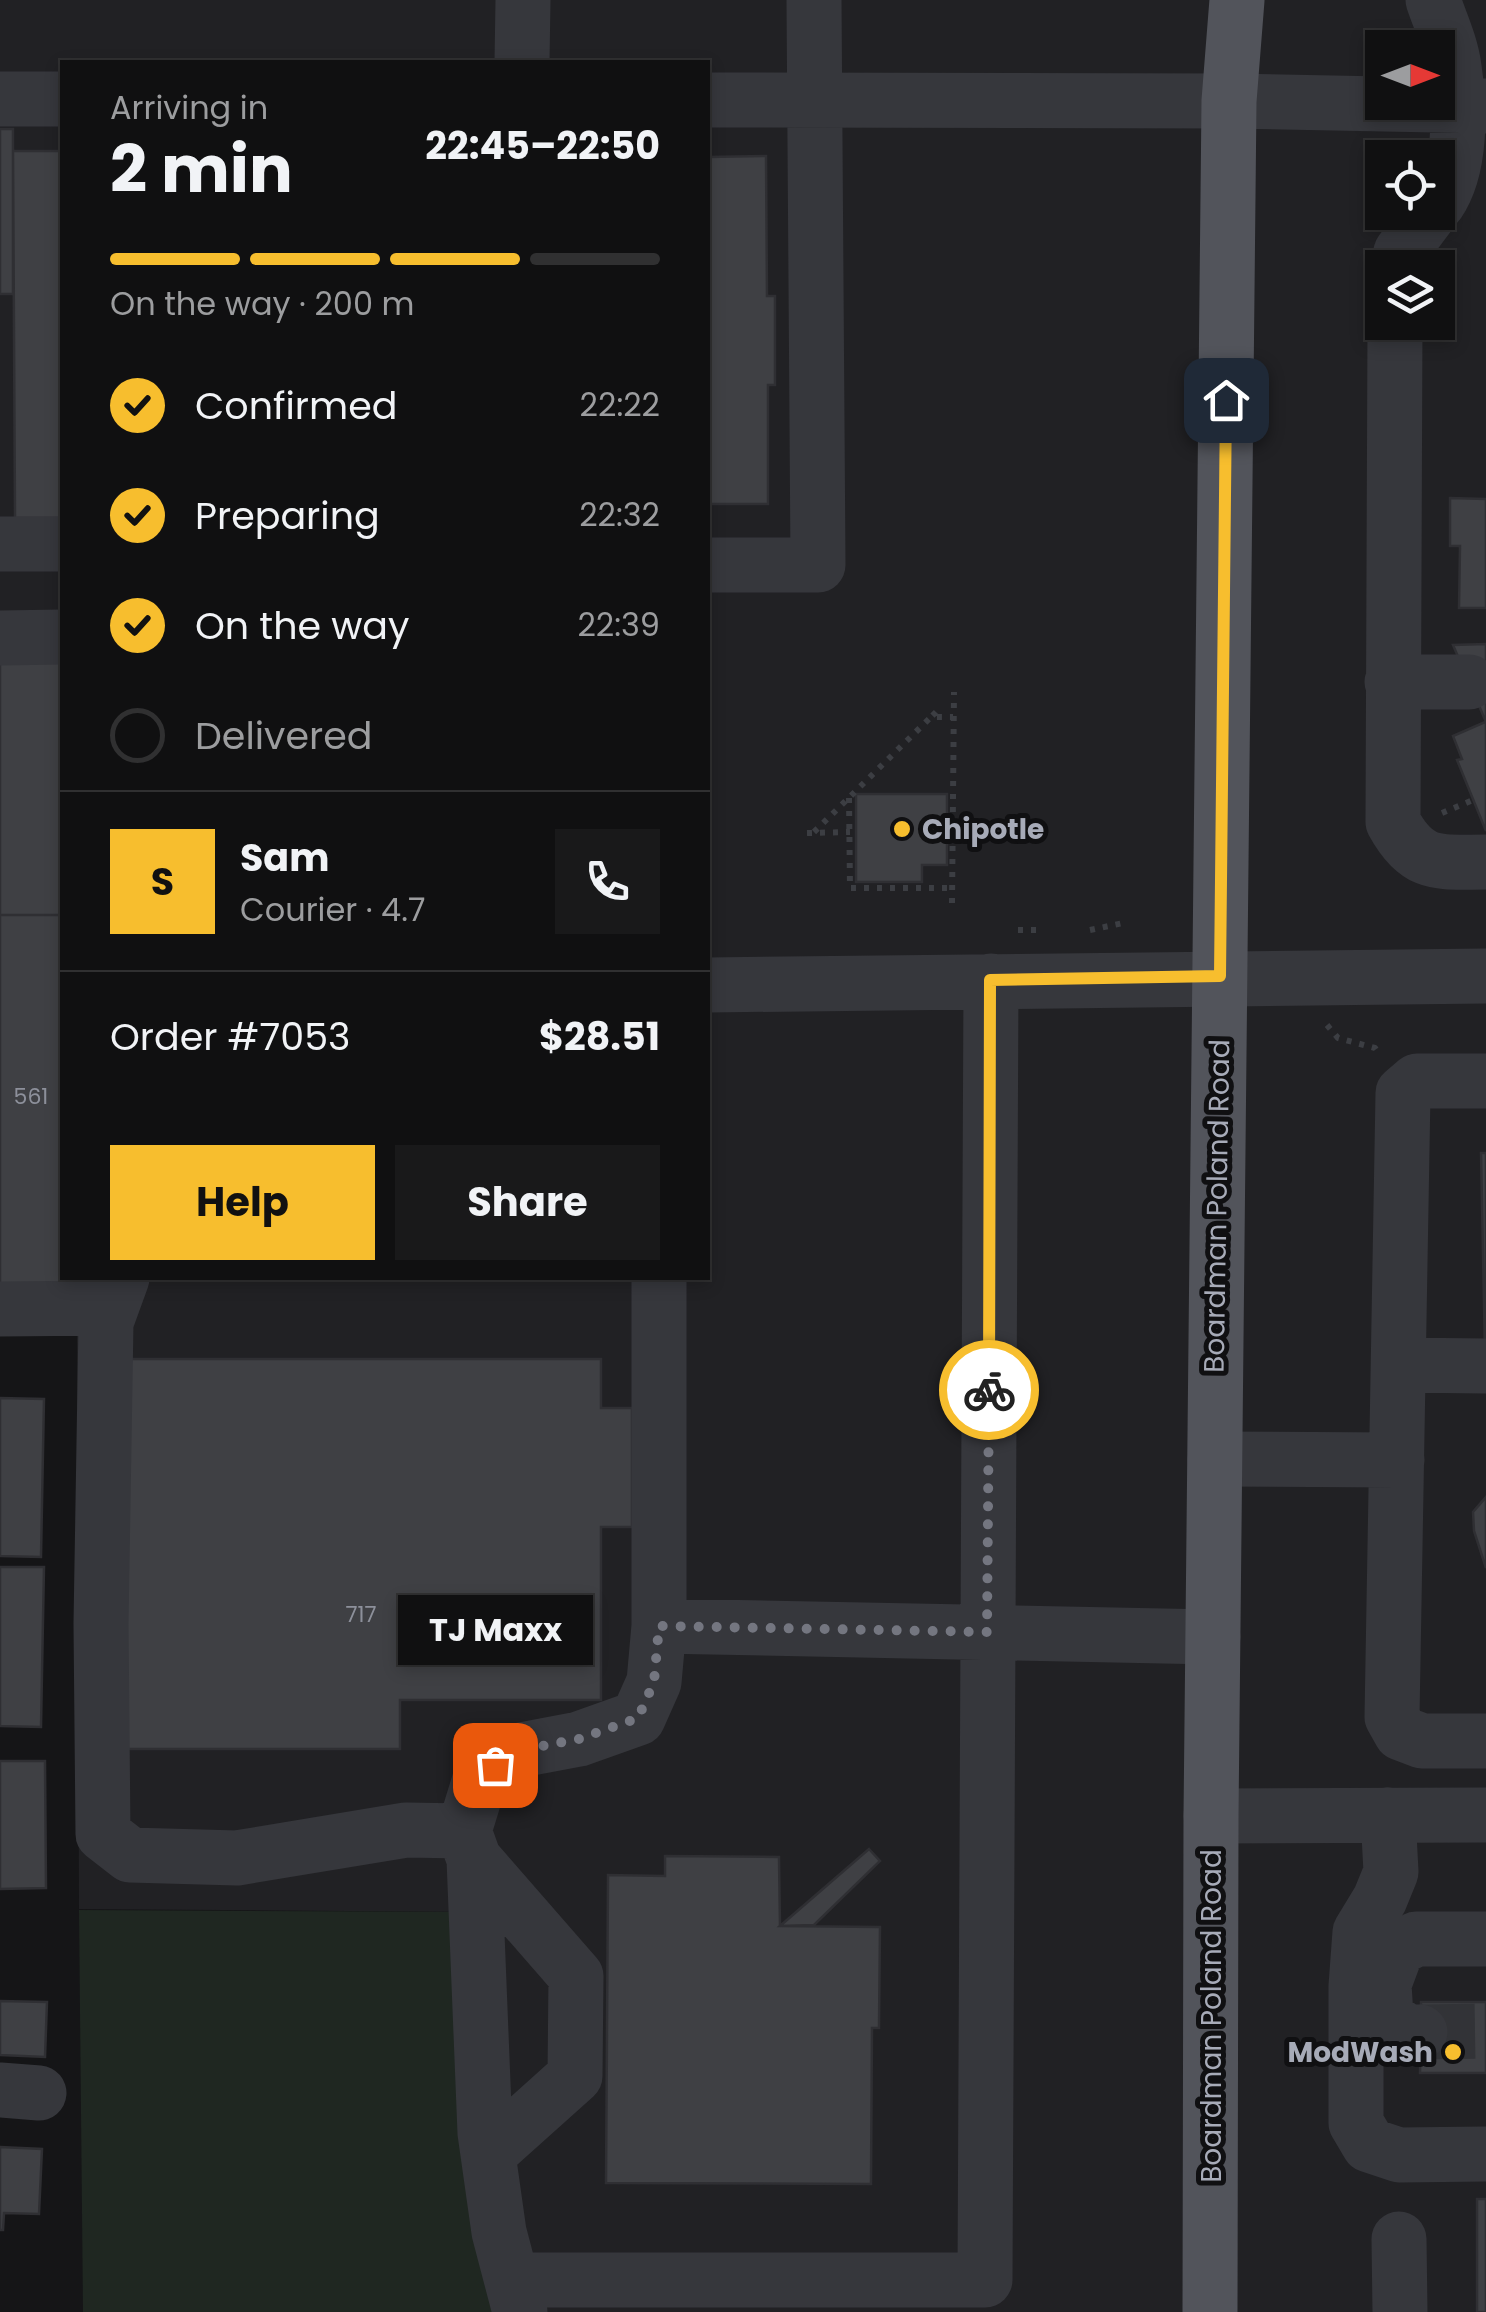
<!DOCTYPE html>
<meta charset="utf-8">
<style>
:root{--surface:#101011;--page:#19191a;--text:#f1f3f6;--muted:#9c9d9f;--line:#303031;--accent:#f7be2e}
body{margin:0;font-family:Poppins,sans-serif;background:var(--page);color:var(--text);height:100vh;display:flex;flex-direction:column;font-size:38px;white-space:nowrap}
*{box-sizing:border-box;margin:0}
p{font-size:32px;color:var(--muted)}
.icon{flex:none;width:55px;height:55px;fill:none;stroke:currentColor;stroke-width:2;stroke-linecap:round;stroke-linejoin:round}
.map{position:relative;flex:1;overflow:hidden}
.details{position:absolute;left:60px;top:60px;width:650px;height:1220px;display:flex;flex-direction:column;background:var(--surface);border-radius:0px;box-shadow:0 5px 15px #0003,0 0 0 2px var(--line)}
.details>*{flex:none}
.needle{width:65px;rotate:90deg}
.tools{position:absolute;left:1365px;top:30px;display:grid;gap:20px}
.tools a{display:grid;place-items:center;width:90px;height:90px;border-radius:0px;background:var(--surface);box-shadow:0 5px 15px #0003,0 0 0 2px var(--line);font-size:50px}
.pin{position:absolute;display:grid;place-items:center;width:85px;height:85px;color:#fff;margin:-42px;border-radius:20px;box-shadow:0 5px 15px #0006}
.courier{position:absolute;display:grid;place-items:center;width:100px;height:100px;margin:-50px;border:8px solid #f7be2e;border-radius:50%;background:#fff;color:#222;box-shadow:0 2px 12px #0007}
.bubble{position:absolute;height:70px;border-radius:0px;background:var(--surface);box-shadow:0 5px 15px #0003,0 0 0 2px var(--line);font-size:32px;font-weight:700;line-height:70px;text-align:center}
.summary em{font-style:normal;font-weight:700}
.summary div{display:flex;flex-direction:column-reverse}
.summary{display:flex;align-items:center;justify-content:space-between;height:170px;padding:0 50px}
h1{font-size:65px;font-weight:700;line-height:75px}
.bar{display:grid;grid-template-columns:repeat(4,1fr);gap:15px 10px;align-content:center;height:120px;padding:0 50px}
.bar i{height:12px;border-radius:8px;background:var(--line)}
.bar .selected{background:var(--accent)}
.bar p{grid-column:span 4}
.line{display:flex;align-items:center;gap:25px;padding:0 50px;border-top:2px solid var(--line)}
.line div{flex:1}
.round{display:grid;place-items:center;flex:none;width:105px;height:105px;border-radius:0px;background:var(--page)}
ol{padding:0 50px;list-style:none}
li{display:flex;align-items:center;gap:30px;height:110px}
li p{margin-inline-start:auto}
li .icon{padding:10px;border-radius:50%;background:var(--accent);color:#111;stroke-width:4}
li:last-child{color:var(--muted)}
li i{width:55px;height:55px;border:5px solid var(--line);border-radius:50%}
.button{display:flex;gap:20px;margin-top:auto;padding:20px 50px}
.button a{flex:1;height:115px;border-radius:0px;background:var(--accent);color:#111;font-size:40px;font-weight:700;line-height:115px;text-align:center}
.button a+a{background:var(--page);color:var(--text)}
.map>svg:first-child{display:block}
.built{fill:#212124;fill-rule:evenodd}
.green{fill:#1f2721}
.building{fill:#3f4044;stroke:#2f2f33;stroke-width:2.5}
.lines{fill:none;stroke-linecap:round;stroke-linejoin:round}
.minor-tunnel{stroke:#323337;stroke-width:55;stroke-dasharray:55 28;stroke-linecap:butt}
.path{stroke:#3c3e43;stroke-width:6;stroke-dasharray:5 8;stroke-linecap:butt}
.minor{stroke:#36373c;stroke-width:55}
.major{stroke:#52545b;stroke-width:55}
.done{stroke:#747680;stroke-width:10;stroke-dasharray:0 18}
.route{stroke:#f7be2e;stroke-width:12}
.poi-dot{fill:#f7be2e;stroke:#101012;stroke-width:4}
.labels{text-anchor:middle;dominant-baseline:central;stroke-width:10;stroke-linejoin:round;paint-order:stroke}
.number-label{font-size:22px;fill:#8d909b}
.poi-label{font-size:28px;font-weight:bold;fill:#a7abb8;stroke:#101012;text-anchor:start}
.street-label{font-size:28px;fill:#a7abb8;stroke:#101012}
</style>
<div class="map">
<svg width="1486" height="2312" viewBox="0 0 1486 2312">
<rect width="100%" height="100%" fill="#151517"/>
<path class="built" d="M0 0H1486V2312H520L475 1912 79 1909 77 1325H0ZM1382 48H1438V102H1382ZM62 62H708V1278H62ZM1382 158H1438V212H1382ZM1382 268H1438V322H1382Z"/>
<path class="green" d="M79 1910 476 1912 520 2312H83Z"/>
<path class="building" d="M0 129H13V294H0Z
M13 151H62V518H15Z
M766 156 767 296H775V385H768V504H708V157Z
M1450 498 1486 499V608H1459L1460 546H1450Z
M1486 644V722L1453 645Z
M0 660H62V915H0Z
M1485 722H1486V831L1457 760 1462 759 1453 736Z
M856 794H947V865H922V882H856Z
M0 915H62V1278H83V1289H0Z
M1481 1153H1486V1355H1485Z
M122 1359H601V1408H632V1527H601V1700H400V1749H122Z
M0 1398 44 1399 41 1557 0 1556Z
M1486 1497V1568L1474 1531 1473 1512Z
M0 1567H44L41 1727 0 1726Z
M0 1761H45L46 1888 0 1889Z
M869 1849 880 1861 814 1925 780 1926Z
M665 1856 779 1857 780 1926 880 1927 879 2028H872L871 2184 606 2183 608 1875 665 1876Z
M0 2001 47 2002 45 2057 0 2055Z
M1421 2002H1486V2073H1420Z
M0 2147 42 2149 39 2214 4 2213 3 2230H0Z
M1477 2199H1486V2312H1477Z"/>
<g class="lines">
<path class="minor-tunnel" d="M1420 2032 1486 2031"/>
<path class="path" d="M936 712 931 717H953
M849 798 850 888H952
M1442 813 1473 800
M814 832 931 717
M807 833 850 832
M952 903 954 692
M1018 930H1043
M1090 930 1128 922
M1327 1025 1338 1038 1375 1048 1379 1054"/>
<path class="minor" d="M1433 0C1440 21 1451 44 1454 67 1460 108 1462 168 1438 203
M522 62 523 0
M0 99H62
M708 100 1229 101 1486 106
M1397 268 1401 252 1431 212
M1395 322 1393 822C1418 868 1439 862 1486 862
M0 544H62
M708 565H818L814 0
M0 638 62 637
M1392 682H1469
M708 985 1486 976
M1486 1081H1417L1403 1093 1392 1717 1401 1733 1422 1741H1486
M122 1278 106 1322 101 1624 103 1834 130 1855 237 1858 406 1830 464 1831 474 1859 485 2133 499 2232 520 2312
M0 1309 111 1308
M1399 1365 1486 1366
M1215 1459 1397 1460
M659 1626 1213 1637
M1388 1815 1391 1872 1380 1899 1360 1932 1356 1986V2123L1369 2145 1399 2155 1486 2154
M1211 1816 1486 1815
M464 1831 480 1779 510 1752 579 1739 638 1718 654 1682 659 1626V1278
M474 1859 576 1976 575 2076 488 2154
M1420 2032 1406 2031 1386 2017 1384 1984 1397 1949 1416 1939H1486
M0 2090 39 2093
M1399 2239 1400 2312
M513 2280H985L991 981"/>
<path class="major" d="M1210 2312 1211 1816 1229 101 1237 0"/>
</g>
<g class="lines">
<path class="done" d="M495 1765 510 1752 579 1739 638 1718 654 1682 659 1626 987 1632 989 1390"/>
<path class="route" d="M989 1390 990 980 1220 976 1226 400"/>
</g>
<g class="poi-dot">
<circle cx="902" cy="829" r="10"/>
<circle cx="1453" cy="2052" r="10"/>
</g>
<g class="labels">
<g class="number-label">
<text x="31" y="1096">561</text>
<text x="361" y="1614">717</text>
</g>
<g class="poi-label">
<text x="922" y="829">Chipotle</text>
<text x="1433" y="2052" text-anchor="end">ModWash</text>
</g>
<g class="street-label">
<text transform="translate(1217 1206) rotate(-89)">Boardman Poland Road</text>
<text transform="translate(1211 2016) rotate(-90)">Boardman Poland Road</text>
</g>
</g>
</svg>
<div class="tools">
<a><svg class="needle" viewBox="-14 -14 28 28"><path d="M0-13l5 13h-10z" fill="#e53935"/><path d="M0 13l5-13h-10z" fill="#9c9d9f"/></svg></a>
<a><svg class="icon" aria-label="locate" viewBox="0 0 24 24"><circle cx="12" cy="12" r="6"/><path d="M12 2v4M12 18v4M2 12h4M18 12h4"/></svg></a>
<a><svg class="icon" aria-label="layers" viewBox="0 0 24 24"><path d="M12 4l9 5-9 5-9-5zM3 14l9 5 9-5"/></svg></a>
</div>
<div class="pin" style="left:495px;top:1765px;background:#ea580c"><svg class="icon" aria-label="bag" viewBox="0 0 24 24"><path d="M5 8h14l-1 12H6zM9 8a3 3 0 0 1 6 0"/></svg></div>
<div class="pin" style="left:1226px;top:400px;background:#1f2937"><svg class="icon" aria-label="home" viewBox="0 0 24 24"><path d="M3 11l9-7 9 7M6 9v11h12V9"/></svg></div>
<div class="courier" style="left:989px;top:1390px"><svg class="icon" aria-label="bike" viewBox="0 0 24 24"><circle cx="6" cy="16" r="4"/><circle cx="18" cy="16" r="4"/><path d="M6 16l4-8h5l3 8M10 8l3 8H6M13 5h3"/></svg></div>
<div class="bubble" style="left:398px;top:1595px;width:195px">TJ Maxx</div>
<section class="details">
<div class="summary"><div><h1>2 min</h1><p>Arriving in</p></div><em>22:45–22:50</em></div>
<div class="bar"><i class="selected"></i><i class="selected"></i><i class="selected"></i><i></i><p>On the way · 200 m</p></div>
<ol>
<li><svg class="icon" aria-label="check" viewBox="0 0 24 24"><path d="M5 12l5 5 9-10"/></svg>Confirmed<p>22:22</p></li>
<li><svg class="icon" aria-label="check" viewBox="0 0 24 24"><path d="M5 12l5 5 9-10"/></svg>Preparing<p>22:32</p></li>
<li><svg class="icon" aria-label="check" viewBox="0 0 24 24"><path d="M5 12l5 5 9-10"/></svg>On the way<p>22:39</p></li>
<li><i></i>Delivered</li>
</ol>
<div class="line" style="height:180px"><b class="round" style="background:var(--accent);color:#111">S</b><div><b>Sam</b><p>Courier · 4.7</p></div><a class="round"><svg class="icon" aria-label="phone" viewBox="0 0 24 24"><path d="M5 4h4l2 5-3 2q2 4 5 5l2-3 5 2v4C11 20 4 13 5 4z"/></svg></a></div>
<div class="line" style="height:130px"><div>Order #7053</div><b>$28.51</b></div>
<div class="button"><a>Help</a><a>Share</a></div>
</section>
</div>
